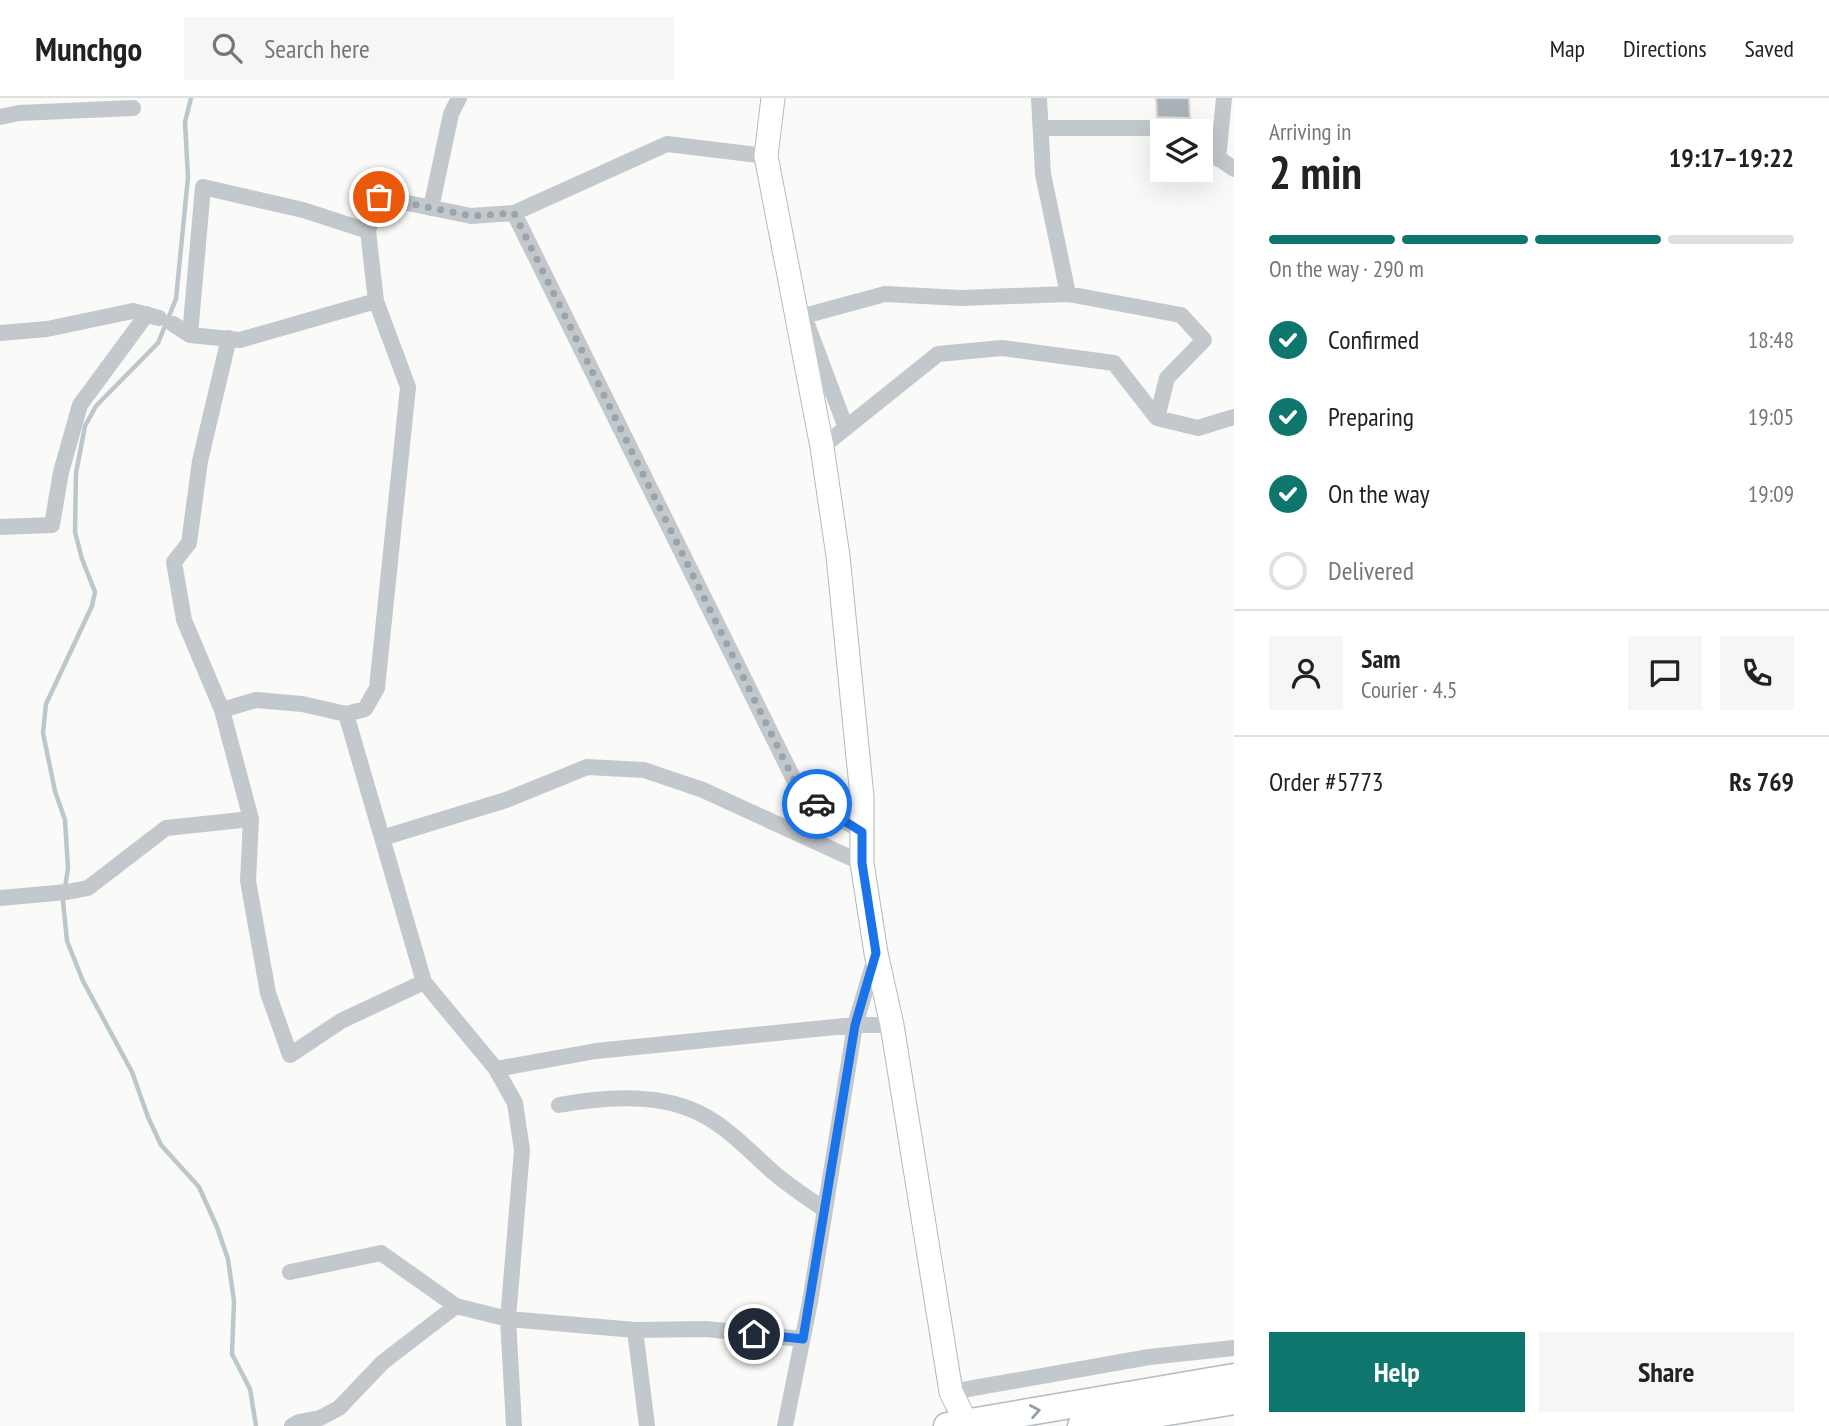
<!DOCTYPE html>
<meta charset="utf-8">
<style>
:root{--surface:#fff;--page:#f6f6f6;--text:#222;--muted:#767676;--line:#e0e0e0;--accent:#0f766e}
body{margin:0;font-family:"PT Sans Narrow",sans-serif;background:var(--page);color:var(--text);height:100vh;display:flex;flex-direction:column;font-size:26px;white-space:nowrap}
*{box-sizing:border-box;margin:0}
p{font-size:23px;color:var(--muted)}
.icon{flex:none;width:38px;height:38px;fill:none;stroke:currentColor;stroke-width:2;stroke-linecap:round;stroke-linejoin:round}
.map{position:relative;flex:1;overflow:hidden}
.side{display:flex;flex-direction:column;background:var(--surface);width:595px}
.side>*{flex:none}
.buttons{position:absolute;left:1150px;top:21px;display:grid;gap:14px}
.buttons a{display:grid;place-items:center;width:63px;height:63px;border-radius:0px;background:var(--surface);box-shadow:0 7px 28px #0002;font-size:35px}
.pin{position:absolute;display:grid;place-items:center;width:60px;height:60px;color:#fff;margin:-30px;border:4px solid #fff;border-radius:50%;box-shadow:0 2px 7px #0007}
.courier{position:absolute;display:grid;place-items:center;width:70px;height:70px;margin:-35px;border:5px solid #1a73e8;border-radius:50%;background:#fff;color:#222;box-shadow:0 2px 9px #0007}
.headline em{font-style:normal;font-weight:600}
.headline div{display:flex;flex-direction:column-reverse}
.headline{display:flex;align-items:center;justify-content:space-between;height:119px;padding:0 35px}
h1{font-size:46px;font-weight:600;line-height:52px}
.bar{display:grid;grid-template-columns:repeat(4,1fr);gap:10px 7px;align-content:center;height:84px;padding:0 35px}
.bar i{height:9px;border-radius:5px;background:var(--line)}
.bar .current{background:var(--accent)}
.bar p{grid-column:span 4}
.line{display:flex;align-items:center;gap:18px;padding:0 35px;border-top:2px solid var(--line)}
.line div{flex:1}
.round{display:grid;place-items:center;flex:none;width:74px;height:74px;border-radius:0px;background:var(--page)}
ol{padding:0 35px;list-style:none}
li{display:flex;align-items:center;gap:21px;height:77px}
li p{margin-inline-start:auto}
li .icon{padding:7px;border-radius:50%;background:var(--accent);color:#fff;stroke-width:4}
li:last-child{color:var(--muted)}
li i{width:38px;height:38px;border:4px solid var(--line);border-radius:50%}
.action{display:flex;gap:14px;margin-top:auto;padding:14px 35px}
.action a{flex:1;height:80px;border-radius:0px;background:var(--accent);color:#fff;font-size:28px;font-weight:600;line-height:80px;text-align:center}
.action a+a{background:var(--page);color:var(--text)}
header{display:flex;align-items:center;gap:42px;box-sizing:border-box;height:98px;padding:0 35px;background:var(--surface);border-bottom:2px solid var(--line)}
header strong{font-size:33px}
nav{display:flex;gap:38px;margin-inline-start:auto;font-size:24px}
.search{width:490px;height:63px;background:var(--page);display:flex;align-items:center;gap:18px;box-sizing:border-box;padding:0 24px;border-radius:0px;color:var(--muted);font-size:26px}
main{display:flex;flex:1;min-height:0}
.map>svg:first-child{display:block}
.lines{fill:none;stroke-linecap:round;stroke-linejoin:round}
.stream{stroke:#bbc7cb;stroke-width:4.5}
.building{fill:#aab3b9;stroke:#dcdcda;stroke-width:2}
.secondary-casing{stroke:#b3babf;stroke-width:25}
.primary-casing{stroke:#b5babe;stroke-width:29}
.street{stroke:#c3c8cc;stroke-width:16}
.secondary{stroke:#fff;stroke-width:23}
.primary{stroke:#fff;stroke-width:26}
.oneway{stroke:#939fa8}
.done{stroke:#99a4ac;stroke-width:7;stroke-dasharray:0 12.6}
.route{stroke:#1a73e8;stroke-width:9}
</style>
<header>
<strong>Munchgo</strong>
<div class="search"><svg class="icon" aria-label="search" viewBox="0 0 24 24"><circle cx="10" cy="10" r="6"/><path d="M15 15l6 6"/></svg>Search here</div>
<nav><a>Map</a><a>Directions</a><a>Saved</a></nav>
</header>
<main>
<div class="map">
<svg width="1234" height="1328" viewBox="0 0 1234 1328">
<rect width="100%" height="100%" fill="#fafaf8"/>
<g class="lines">
<path class="stream" d="M191 0 185 24 188 79 176 201 158 245 96 308 85 328 76 375 75 434 82 461 95 494 92 508 46 606 43 635 55 693 65 722 68 770 63 803 67 843 83 883 132 974 148 1019 161 1047 199 1089 217 1129 228 1161 234 1203 232 1256 250 1291 256 1328"/>
</g>
<path class="building" d="M1156 0H1189L1190 20 1157 19Z"/>
<g class="lines">
<defs>
<path id="secondary" d="M773 0 766 58 822 349 838 458 862 699V765L876 855 892 927 951 1294 968 1328"/>
<path id="primary" d="M947 1328 1234 1279
M1081 1328 1234 1303"/>
</defs>
<use href="#secondary" class="secondary-casing"/>
<use href="#primary" class="primary-casing"/>
<path class="street" d="M1039 0 1043 76 1068 196
M0 19 19 15 133 10
M1041 30H1179L1183 33
M1200 47 1234 71
M1218 61 1224 0
M431 110 451 16 459 0
M514 115 801 696 862 734
M173 226 190 237 240 242 376 203 368 133 379 99 471 118 514 115 667 46 766 58
M0 235 47 231 133 213 159 220
M190 237 203 89 303 112 368 133
M229 240 200 363 189 445 174 464 184 522 222 612 256 602 302 606 346 616 365 611 377 590 408 289 376 203
M846 330 804 218 885 196 961 200 1068 196 1181 217 1204 242 1167 280 1157 320
M822 349 938 256 1002 250 1114 265 1157 320 1198 330 1234 319
M0 429 52 427 61 374 80 307 147 216
M222 612 251 721 248 783 268 895 290 957 341 923 424 884 496 971 515 1005 522 1052 508 1221 514 1328
M346 616 424 884
M382 740 506 702 587 669 644 672 703 692 862 765
M0 800 67 794 88 790 166 730 251 721
M496 971 596 953 855 927H892
M559 1007C602 999 657 995 697 1014 727 1028 748 1052 773 1074 789 1088 808 1100 825 1112
M290 1174 381 1155 456 1208
M635 1232 706 1231 802 1241
M951 1294 1149 1259 1234 1250
M292 1328 299 1324 320 1320 339 1310 383 1264 456 1208 508 1221 635 1232 647 1328
M785 1328 810 1204 855 927 876 857"/>
<use href="#secondary" class="secondary"/>
<use href="#primary" class="primary"/>
</g>
<defs><path id="oneway-chevron" d="M-2-3.5L2.5 0L-2 3.5" fill="none" stroke-width="1.6" stroke-linecap="round" stroke-linejoin="round" transform="scale(1.75)"/></defs>
<use class="oneway" href="#oneway-chevron" transform="translate(1035 1313) rotate(-10)"/>
<g class="lines">
<path class="done" d="M379 99 471 118 514 115 801 696 817 706"/>
<path class="route" d="M754 1236 803 1241 855 927 876 855 862 765V734L817 706"/>
</g>
</svg>
<div class="buttons">
<a><svg class="icon" aria-label="layers" viewBox="0 0 24 24"><path d="M12 4l9 5-9 5-9-5zM3 14l9 5 9-5"/></svg></a>
</div>
<div class="pin" style="left:379px;top:99px;background:#ea580c"><svg class="icon" aria-label="bag" viewBox="0 0 24 24"><path d="M5 8h14l-1 12H6zM9 8a3 3 0 0 1 6 0"/></svg></div>
<div class="pin" style="left:754px;top:1236px;background:#1f2937"><svg class="icon" aria-label="home" viewBox="0 0 24 24"><path d="M3 11l9-7 9 7M6 9v11h12V9"/></svg></div>
<div class="courier" style="left:817px;top:706px"><svg class="icon" aria-label="car" viewBox="0 0 24 24"><path d="M5 17H2v-5l4-1 3-4h7l3 4 3 1v5h-3M9 17h6M6 11h13"/><circle cx="7" cy="17" r="2"/><circle cx="17" cy="17" r="2"/></svg></div>
</div>
<section class="side">
<div class="headline"><div><h1>2 min</h1><p>Arriving in</p></div><em>19:17–19:22</em></div>
<div class="bar"><i class="current"></i><i class="current"></i><i class="current"></i><i></i><p>On the way · 290 m</p></div>
<ol>
<li><svg class="icon" aria-label="check" viewBox="0 0 24 24"><path d="M5 12l5 5 9-10"/></svg>Confirmed<p>18:48</p></li>
<li><svg class="icon" aria-label="check" viewBox="0 0 24 24"><path d="M5 12l5 5 9-10"/></svg>Preparing<p>19:05</p></li>
<li><svg class="icon" aria-label="check" viewBox="0 0 24 24"><path d="M5 12l5 5 9-10"/></svg>On the way<p>19:09</p></li>
<li><i></i>Delivered</li>
</ol>
<div class="line" style="height:126px"><a class="round"><svg class="icon" aria-label="person" viewBox="0 0 24 24"><circle cx="12" cy="8" r="4"/><path d="M4 21q1-7 8-7t8 7"/></svg></a><div><b>Sam</b><p>Courier · 4.5</p></div><a class="round"><svg class="icon" aria-label="chat" viewBox="0 0 24 24"><path d="M4 5h16v11H9l-5 4z"/></svg></a><a class="round"><svg class="icon" aria-label="phone" viewBox="0 0 24 24"><path d="M5 4h4l2 5-3 2q2 4 5 5l2-3 5 2v4C11 20 4 13 5 4z"/></svg></a></div>
<div class="line" style="height:91px"><div>Order #5773</div><b>Rs 769</b></div>
<div class="action"><a>Help</a><a>Share</a></div>
</section>
</main>
